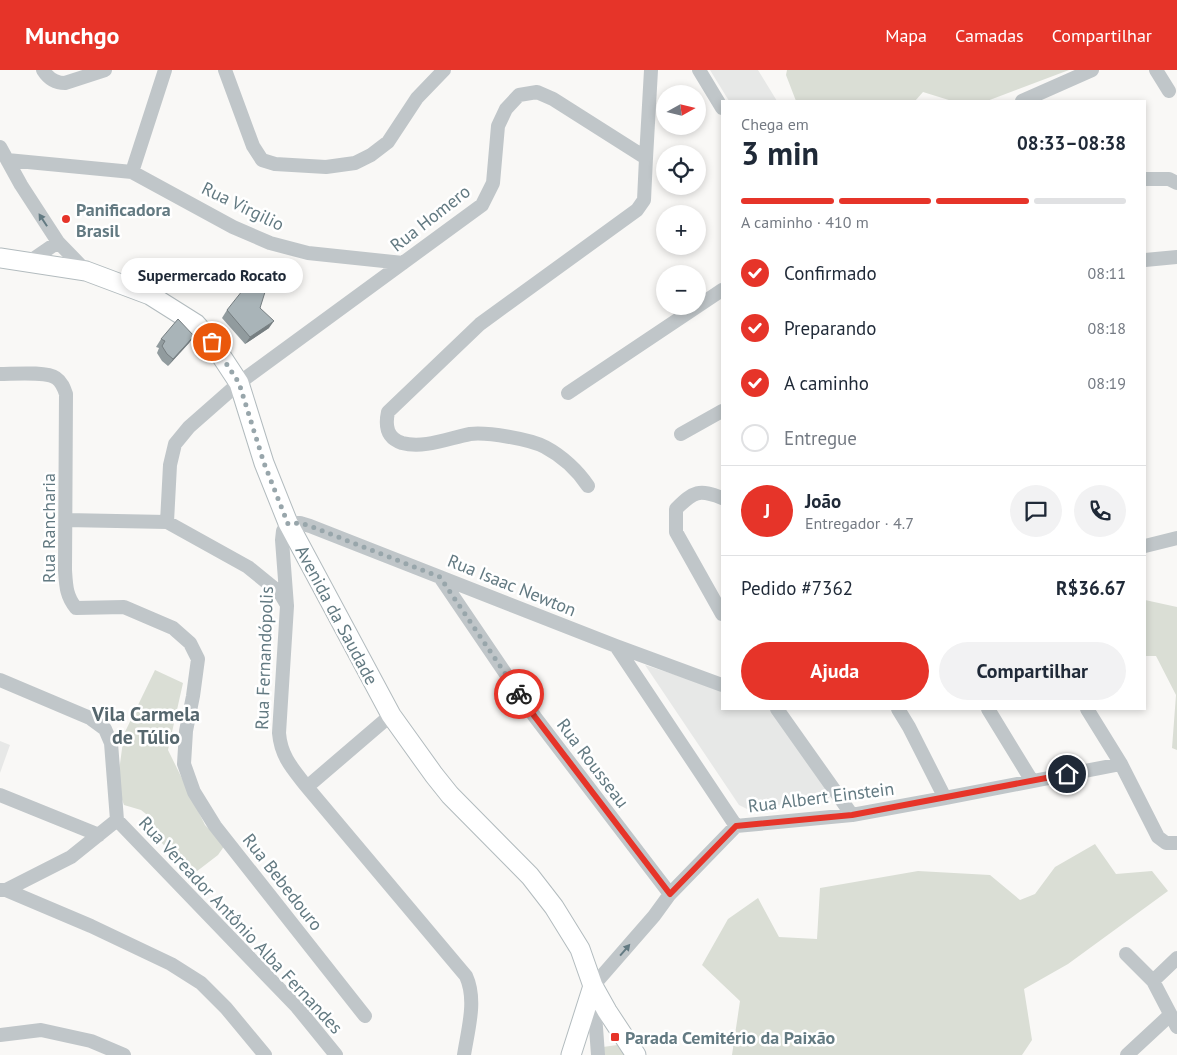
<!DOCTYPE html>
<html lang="pt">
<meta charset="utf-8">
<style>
:root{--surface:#fff;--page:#f2f2f3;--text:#1f2937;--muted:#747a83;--line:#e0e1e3;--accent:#e63429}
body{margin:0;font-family:"PT Sans",sans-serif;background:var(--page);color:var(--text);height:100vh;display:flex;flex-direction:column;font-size:19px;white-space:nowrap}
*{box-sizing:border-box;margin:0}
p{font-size:16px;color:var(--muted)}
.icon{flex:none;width:28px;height:28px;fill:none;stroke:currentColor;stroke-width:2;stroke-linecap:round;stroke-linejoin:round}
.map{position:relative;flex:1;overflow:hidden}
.panel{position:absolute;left:721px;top:30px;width:425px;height:610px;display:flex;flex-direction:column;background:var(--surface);border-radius:0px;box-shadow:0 2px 8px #0003}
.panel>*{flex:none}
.needle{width:32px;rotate:82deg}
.tools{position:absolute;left:656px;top:15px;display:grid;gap:10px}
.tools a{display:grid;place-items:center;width:50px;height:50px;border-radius:50%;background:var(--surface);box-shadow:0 2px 8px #0003;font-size:25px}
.pin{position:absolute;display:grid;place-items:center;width:42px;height:42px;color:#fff;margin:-21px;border:2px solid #fff;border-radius:50%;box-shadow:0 1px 5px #0007}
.courier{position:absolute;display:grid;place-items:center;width:50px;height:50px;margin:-25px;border:4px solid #e63429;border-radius:50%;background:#fff;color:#222;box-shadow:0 1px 6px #0007}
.bubble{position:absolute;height:35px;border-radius:18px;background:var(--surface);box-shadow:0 2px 8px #0003;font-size:16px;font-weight:600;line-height:35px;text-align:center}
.summary em{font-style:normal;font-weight:600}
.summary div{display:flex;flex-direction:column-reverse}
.summary{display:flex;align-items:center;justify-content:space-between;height:85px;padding:0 20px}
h1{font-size:32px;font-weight:600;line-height:38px}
.bar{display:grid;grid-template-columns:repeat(4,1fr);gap:8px 5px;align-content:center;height:60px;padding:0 20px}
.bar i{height:6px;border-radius:4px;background:var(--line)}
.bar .on{background:var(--accent)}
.bar p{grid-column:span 4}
.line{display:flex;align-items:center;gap:12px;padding:0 20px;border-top:1px solid var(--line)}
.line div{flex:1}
.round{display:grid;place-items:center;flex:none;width:52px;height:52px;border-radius:26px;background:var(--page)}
ol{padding:0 20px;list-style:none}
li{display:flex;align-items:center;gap:15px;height:55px}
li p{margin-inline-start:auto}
li .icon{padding:5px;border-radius:50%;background:var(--accent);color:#fff;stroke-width:4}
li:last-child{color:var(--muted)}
li i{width:28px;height:28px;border:2px solid var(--line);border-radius:50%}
.primary-button{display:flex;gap:10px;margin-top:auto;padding:10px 20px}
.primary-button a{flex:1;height:58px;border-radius:30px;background:var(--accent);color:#fff;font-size:20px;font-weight:600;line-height:58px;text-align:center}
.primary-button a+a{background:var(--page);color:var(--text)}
header{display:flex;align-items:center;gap:30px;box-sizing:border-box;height:70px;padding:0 25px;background:var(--accent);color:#fff}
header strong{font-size:24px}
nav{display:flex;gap:28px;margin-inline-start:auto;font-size:18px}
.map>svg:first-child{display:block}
.built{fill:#e7e8e7}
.green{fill:#daded5}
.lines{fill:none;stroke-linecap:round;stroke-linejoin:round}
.secondary-casing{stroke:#b2bbbe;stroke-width:21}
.street{stroke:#c0c6c9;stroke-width:14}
.secondary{stroke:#fff;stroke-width:19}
.wall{fill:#919b9e}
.shaded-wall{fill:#767e81}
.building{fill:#a9b4b8;stroke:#767e81}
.oneway{fill:#637a82}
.done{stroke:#98a6ab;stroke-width:5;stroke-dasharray:0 9}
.route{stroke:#e63429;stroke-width:6}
.poi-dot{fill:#e63429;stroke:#fff;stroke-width:2}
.labels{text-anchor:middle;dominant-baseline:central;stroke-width:5;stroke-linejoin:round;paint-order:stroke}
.street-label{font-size:18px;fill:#637a82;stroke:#fff}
.poi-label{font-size:18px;font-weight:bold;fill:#637a82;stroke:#fff;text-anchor:start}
.quarter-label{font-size:20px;font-weight:bold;fill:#55666d;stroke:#fff}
</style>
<header>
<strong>Munchgo</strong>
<nav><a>Mapa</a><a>Camadas</a><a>Compartilhar</a></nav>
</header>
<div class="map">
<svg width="1177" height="985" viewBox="0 0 1177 985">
<rect width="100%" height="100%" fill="#f9f8f6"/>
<path class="built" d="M710 0H758L777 31H729Z
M645 595 722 620V639H773L829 719 830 727 824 732 759 736 753 735 747 739 739 735Z
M0 671 10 675 0 703Z"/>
<path class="green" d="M787 0H1069L987 31H952L923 22 915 31H796L786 5Z
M1145 530 1177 537V680L1172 678 1176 625 1156 586H1145Z
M155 600 183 613 168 680 205 755 225 775 218 785 192 805 160 771 151 748 141 740 124 735 117 716 124 664Z
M1095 774 1116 804 1152 801 1168 821 1068 894 1024 919 1032 970 1022 985H732L740 931 702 895 728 849 758 828 779 867 817 869 820 818 918 801 990 805 1020 830 1035 824 1055 797Z
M617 975 625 985H604L603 977Z"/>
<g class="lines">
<defs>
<path id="secondary" d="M0 188 86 201 150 225 196 254 212 272 239 313 264 393 288 453 391 645 434 705 450 725 530 806 554 837 580 879 593 916 607 941 636 985
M571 985 593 916"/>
</defs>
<use href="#secondary" class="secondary-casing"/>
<path class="street" d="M43 0C48 8 55 13 65 13L105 0
M225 0 253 76 262 90 275 94 326 97 355 93 371 85 388 72 417 28 444 0
M699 0 722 38
M1156 0 1169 21
M1022 31 1092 0
M0 77 21 115 58 172 86 201
M7 90 132 102 233 157 270 173 308 183 403 193
M132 102 165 0
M1145 109H1169L1177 113
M1145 190 1177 187
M29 192 58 172
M0 304C13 304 46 301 56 308 62 312 64 318 66 324L65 500C66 515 66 526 76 538L124 537 173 558 190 573 198 589 193 626 186 661 184 694 194 722 215 756 365 946
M568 323 722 220
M681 364 722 341
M588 416C578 401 562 386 545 377 529 369 488 362 470 364 449 368 424 379 402 373 387 368 385 356 388 342L480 254 637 140 644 130 646 88
M722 428C699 419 694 421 676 439V462L722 544
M66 450 167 452 248 497 280 523 287 535
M167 452 170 395 175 374 189 357 239 313 482 135 493 113 498 56 506 39 519 25 537 22 553 29 646 88 651 0
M1145 476 1177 468
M440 507 535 647 670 824
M616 576 736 756
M0 610 90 648 105 659 111 673 117 750
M777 639 852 745
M898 639 909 657 945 728
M988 639 1032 711
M1087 639 1121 694 1158 767 1166 773H1177
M307 717 391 645
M0 725 99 765
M117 750 297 937 336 985
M1 820H6L71 787 117 750
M6 820 91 856 171 894 201 913 226 938 265 985
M1126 884 1153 911 1177 957
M1153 911 1177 888
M0 965 41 960 91 971 124 985
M464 985C468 959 477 930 466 906L307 717C293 699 281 687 279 663L287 536 282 470 283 461 288 453H300L310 456 616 576 722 615
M598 985 593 916 654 846 670 824 736 756 852 745 945 728 1121 694
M1127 985 1170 945"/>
<use href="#secondary" class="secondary"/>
</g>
<path class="wall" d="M260 238 269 258 245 274 222 248 227 240Z
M194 266 189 273 168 296 162 291 157 283 159 278 156 277 161 269Z"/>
<path class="shaded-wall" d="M274 251 269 258 245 274 250 267Z
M194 266 189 273 168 296 173 289Z"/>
<path class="building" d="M250 211 265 222 260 238 274 251 250 267 227 240Z
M178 249 194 266 173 289 167 284 162 276 165 271 161 269Z"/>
<defs><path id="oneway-solid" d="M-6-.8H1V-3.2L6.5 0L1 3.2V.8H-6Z" transform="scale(1.25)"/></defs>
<g class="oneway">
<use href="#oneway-solid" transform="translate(43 150) rotate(-123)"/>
<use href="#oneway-solid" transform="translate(625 880) rotate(-49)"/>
</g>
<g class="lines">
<path class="done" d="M212 272 239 313 264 393 288 454 300 453 310 456 440 507 519 624"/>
<path class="route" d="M519 624 535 647 670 824 736 756 852 745 1067 704"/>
</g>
<g class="poi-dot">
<circle cx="66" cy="149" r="5"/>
<rect x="610" y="962" width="10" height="10" rx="2.5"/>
</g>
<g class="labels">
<g class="street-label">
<text transform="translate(243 136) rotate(26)">Rua Virgilio</text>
<text transform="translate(430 148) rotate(-38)">Rua Homero</text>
<text transform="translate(48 458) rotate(-90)">Rua Rancharia</text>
<text transform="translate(512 515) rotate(22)">Rua Isaac Newton</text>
<text transform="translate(337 545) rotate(62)">Avenida da Saudade</text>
<text transform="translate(264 588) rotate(-88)">Rua Fernandópolis</text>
<text transform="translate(593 693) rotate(53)">Rua Rousseau</text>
<text transform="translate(821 727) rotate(-7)">Rua Albert Einstein</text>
<text transform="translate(283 812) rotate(52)">Rua Bebedouro</text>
<text transform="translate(241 855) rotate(47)">Rua Vereador Antônio Alba Fernandes</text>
</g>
<g class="poi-label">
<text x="76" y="139">Panificadora<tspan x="76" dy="21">Brasil</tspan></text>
<text x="625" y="967">Parada Cemitério da Paixão</text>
</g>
<g class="quarter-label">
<text x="146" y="644">Vila Carmela<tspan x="146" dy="23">de Túlio</tspan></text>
</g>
</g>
</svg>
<div class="tools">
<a><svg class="needle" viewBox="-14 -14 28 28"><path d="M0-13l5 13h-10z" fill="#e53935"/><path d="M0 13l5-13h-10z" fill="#747a83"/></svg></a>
<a><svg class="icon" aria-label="locate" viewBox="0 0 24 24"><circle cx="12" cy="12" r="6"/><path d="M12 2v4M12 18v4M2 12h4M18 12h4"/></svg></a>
<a>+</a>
<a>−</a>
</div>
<div class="pin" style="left:212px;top:272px;background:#ea580c"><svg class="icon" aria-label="bag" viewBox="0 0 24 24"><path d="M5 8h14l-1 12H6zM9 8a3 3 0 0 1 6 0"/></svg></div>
<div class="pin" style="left:1067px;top:704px;background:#1f2937"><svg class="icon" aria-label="home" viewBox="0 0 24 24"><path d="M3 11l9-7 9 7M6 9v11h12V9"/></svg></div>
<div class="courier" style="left:519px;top:624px"><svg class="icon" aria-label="bike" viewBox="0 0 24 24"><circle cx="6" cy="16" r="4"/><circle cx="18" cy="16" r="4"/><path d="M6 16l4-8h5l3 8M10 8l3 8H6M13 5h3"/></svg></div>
<div class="bubble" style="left:121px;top:188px;width:182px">Supermercado Rocato</div>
<section class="panel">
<div class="summary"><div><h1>3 min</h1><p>Chega em</p></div><em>08:33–08:38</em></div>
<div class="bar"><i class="on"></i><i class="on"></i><i class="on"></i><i></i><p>A caminho · 410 m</p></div>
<ol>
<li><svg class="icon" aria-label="check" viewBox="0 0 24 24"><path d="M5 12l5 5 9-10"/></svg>Confirmado<p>08:11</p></li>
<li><svg class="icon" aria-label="check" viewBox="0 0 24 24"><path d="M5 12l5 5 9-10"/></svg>Preparando<p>08:18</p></li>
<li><svg class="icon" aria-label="check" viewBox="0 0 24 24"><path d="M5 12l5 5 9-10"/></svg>A caminho<p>08:19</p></li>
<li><i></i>Entregue</li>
</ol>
<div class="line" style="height:90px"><b class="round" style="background:var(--accent);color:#fff">J</b><div><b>João</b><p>Entregador · 4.7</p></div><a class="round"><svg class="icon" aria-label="chat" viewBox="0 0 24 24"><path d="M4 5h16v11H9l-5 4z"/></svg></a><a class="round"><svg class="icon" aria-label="phone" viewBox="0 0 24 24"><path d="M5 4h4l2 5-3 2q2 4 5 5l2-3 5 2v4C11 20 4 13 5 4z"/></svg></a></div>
<div class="line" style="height:65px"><div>Pedido #7362</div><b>R$36.67</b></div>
<div class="primary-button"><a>Ajuda</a><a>Compartilhar</a></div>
</section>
</div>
